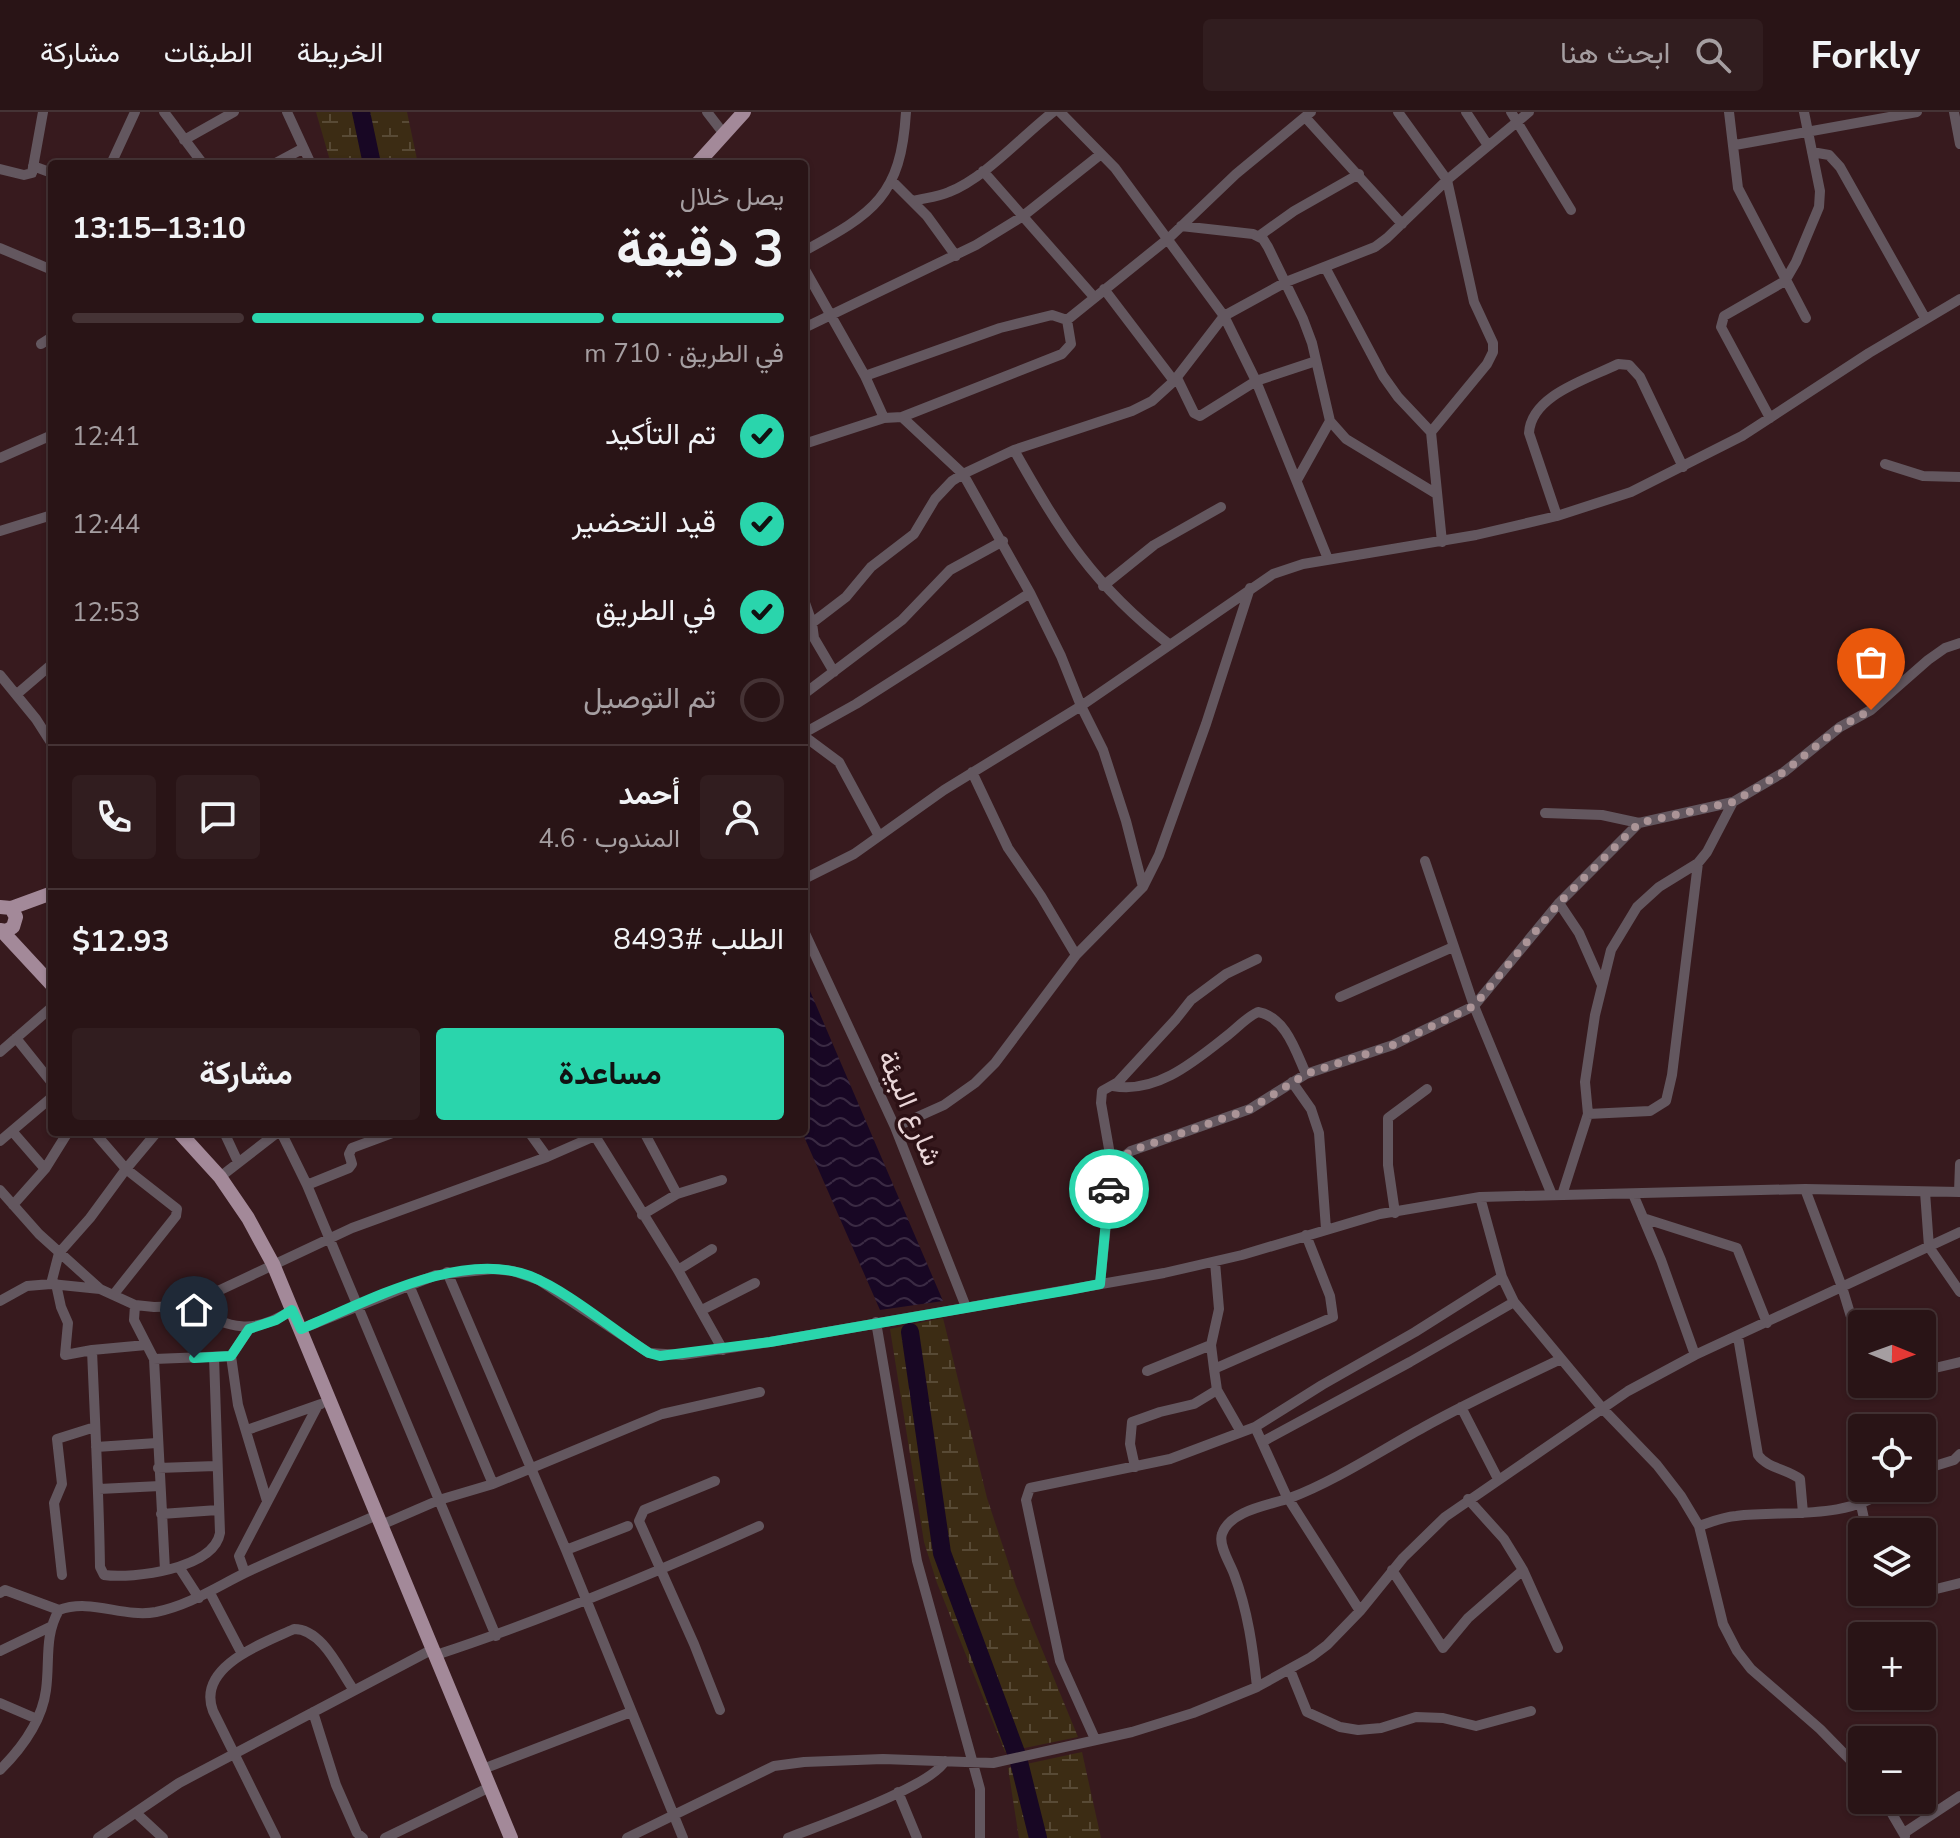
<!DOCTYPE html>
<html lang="ar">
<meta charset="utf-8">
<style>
:root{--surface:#291416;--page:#311d1f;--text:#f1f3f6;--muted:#a59ea1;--line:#453335;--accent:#2ad5ac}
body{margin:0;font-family:"Nunito Sans",Vazirmatn,sans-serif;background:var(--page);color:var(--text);direction:rtl;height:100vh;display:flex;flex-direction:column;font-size:30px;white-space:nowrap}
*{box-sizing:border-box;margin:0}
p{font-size:26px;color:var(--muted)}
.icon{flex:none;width:44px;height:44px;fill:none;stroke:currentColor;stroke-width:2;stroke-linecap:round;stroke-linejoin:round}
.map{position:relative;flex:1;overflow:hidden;direction:ltr}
.side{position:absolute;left:48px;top:48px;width:760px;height:976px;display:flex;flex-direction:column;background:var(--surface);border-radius:8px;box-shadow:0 2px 6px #0004,0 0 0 2px var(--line);direction:rtl}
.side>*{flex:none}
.needle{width:52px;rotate:91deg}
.controls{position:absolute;left:1848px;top:1198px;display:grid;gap:16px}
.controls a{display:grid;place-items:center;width:88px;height:88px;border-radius:8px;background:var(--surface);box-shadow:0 2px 6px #0004,0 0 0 2px var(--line);font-size:40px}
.pin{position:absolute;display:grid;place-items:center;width:68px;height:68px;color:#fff;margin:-82px -34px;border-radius:50% 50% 50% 0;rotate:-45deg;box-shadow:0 0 8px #0007}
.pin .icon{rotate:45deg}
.courier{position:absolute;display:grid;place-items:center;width:80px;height:80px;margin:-40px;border:6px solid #2ad5ac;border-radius:50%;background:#fff;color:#222;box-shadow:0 2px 10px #0007}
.headline em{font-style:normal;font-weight:700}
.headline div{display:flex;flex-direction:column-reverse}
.headline{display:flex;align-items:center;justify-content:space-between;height:136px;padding:0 24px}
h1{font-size:52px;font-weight:700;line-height:60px}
.bar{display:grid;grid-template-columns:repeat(4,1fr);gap:12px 8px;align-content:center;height:96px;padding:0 24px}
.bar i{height:10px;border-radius:6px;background:var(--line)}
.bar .on{background:var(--accent)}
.bar p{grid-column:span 4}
.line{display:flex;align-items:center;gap:20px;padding:0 24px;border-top:2px solid var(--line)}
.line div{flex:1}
.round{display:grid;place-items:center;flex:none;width:84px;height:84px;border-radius:8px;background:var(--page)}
ol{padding:0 24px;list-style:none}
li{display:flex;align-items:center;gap:24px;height:88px}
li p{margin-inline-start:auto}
li .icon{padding:8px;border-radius:50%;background:var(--accent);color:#111;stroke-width:4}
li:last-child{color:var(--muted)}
li i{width:44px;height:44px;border:4px solid var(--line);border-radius:50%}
.action{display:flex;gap:16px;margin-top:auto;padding:16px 24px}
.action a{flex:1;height:92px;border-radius:8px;background:var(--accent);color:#111;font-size:32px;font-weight:700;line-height:92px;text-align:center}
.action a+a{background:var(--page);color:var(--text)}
header{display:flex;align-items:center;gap:48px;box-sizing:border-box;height:112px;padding:0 40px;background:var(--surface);border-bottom:2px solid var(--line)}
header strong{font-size:38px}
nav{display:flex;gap:44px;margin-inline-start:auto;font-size:28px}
.search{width:560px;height:72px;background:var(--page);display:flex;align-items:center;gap:20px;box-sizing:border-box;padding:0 28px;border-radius:8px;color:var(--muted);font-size:30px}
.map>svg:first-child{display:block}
.wetland{fill:url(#wetland-marsh)}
.water{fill:url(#water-waves)}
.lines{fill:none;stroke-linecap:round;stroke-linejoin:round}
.river{stroke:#180724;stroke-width:18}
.minor{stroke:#63575f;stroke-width:10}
.major{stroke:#a38999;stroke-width:14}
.done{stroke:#ab9497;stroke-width:8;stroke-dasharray:0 14.4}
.route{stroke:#2ad5ac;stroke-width:10}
.labels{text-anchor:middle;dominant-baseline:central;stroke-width:7;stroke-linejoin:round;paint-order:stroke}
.street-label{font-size:28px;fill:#ead6d8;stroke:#2c1115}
</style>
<header>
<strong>Forkly</strong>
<div class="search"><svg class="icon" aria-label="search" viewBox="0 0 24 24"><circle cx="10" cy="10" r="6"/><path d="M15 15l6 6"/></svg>ابحث هنا</div>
<nav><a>الخريطة</a><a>الطبقات</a><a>مشاركة</a></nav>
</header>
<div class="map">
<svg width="1960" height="1726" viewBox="0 0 1960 1726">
<defs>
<pattern id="wetland-marsh" width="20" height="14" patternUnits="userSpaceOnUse" patternTransform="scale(2)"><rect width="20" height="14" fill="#3c2c14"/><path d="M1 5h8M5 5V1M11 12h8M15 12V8" fill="none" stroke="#584a35"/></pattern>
<pattern id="water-waves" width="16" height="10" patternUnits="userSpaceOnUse" patternTransform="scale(2)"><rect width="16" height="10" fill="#180724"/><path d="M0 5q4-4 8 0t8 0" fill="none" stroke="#3a2a43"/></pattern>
</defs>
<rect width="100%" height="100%" fill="#371a1e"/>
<path class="wetland" d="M316 0H407L418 52H331Z
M943 1206 987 1386 1016 1474 1078 1625 1005 1640 937 1471 924 1430 890 1217Z
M1082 1640 1101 1726H1019L1008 1656Z"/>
<path class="water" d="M804 865 943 1189 880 1198 802 1020H804Z"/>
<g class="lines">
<path class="river" d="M361 0 372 52
M910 1220 942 1441 1018 1646 1038 1726"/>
<path class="minor" d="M164 0 203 52
M287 0 311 52
M707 0 724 22
M1060 0 1115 56 1224 204 1256 269 1328 447
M1398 0 1447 68 1474 190 1493 231V240L1487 252 1431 320
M1466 0 1487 32
M1511 0 1571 98
M1729 0 1738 76 1806 206
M1954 0 1960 32
M1305 5 1402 112
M184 28 234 0
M1735 33 1917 0
M1812 40 1829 43 1840 55 1925 206
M111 52 135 0
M274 52 302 37
M33 54 52 61
M0 57 24 63 32 61 43 0
M983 59 1094 185
M893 70 927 104 956 144
M913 89C925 86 938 85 949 80 985 66 1022 24 1053 0
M1181 114 1253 122 1263 127 1268 135 1303 207 1312 231 1330 309 1346 327 1435 381
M1259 124 1294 99 1359 62
M0 136 52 158
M804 139C874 101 901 84 906 0
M1325 155 1383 264 1398 285 1431 320 1442 430
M804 156 865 264 884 306
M1104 177 1174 269
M1067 208 1169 126 1236 62 1311 0
M804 216 976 133 1023 104 1101 42
M41 232 52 225
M865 264 1000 216 1052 203 1067 208
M1177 266 1194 301 1200 304 1256 269 1316 249
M902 305 963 362 1014 338 1132 299 1152 289 1174 269 1224 204 1286 170 1375 135 1387 126 1447 68 1529 0
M1770 306 1721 215 1724 204 1785 169 1796 150 1819 95 1820 79 1804 0
M804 332 884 306 902 305 1062 242 1071 232 1067 208
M1014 338C1061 421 1093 473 1170 533
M0 346 52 323
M1885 352 1923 364 1960 365
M1297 368 1330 309
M1557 404 1529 321C1531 283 1588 267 1618 252L1629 253 1640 265 1683 355
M0 419 52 403
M1103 474 1154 433 1221 395
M804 488 812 511 814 526 834 560
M812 511 846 485 871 455 914 422 935 387 952 369 963 362 1030 481 1061 544 1081 594 1103 638 1126 709 1143 775
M0 563 36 607 52 632
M17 582 52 552
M804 582 902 508 950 458 1003 429
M804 621 856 592 1030 481
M804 624 839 650 879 724
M972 660 1008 736 1041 784 1076 843
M1545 701 1602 703 1639 711 1733 690 1784 660 1840 615 1871 598 1928 548 1945 536 1960 531
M1425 749 1474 894 1552 1083
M804 767 854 742 944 678 1081 594 1273 462 1303 452 1476 423 1557 404 1631 380 1742 324 1869 241 1960 187
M1559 791 1579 821 1602 873
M804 819 895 1015 966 1195
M1340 885 1453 835
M16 926 52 971
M0 940 52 895
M1292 970 1311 997 1319 1021 1326 1117
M1113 974C1157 982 1195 949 1228 923 1238 915 1247 905 1258 900 1286 905 1296 940 1306 962
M1588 1002 1650 999 1666 989 1672 963 1698 751
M895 1015 944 993 975 971 995 951 1076 843 1143 775 1159 743 1206 612 1250 476
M12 1019 45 1057
M94 1020 126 1057 177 1097 176 1104 114 1182
M224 1020 238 1050
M281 1020 307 1073 496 1524
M529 1020 547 1045
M644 1020 677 1082
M595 1024 678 1158 723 1238
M0 1029 52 985
M1112 1054 1101 991 1102 979 1118 970 1176 907 1191 888 1226 862 1257 847
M220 1065 278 1020
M307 1073 349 1056 352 1052 349 1042 352 1036 395 1020
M1805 1077 1842 1175 1862 1241
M0 1078 39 1122 100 1177
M1925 1080 1929 1135 1960 1180
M1959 1080 1960 1052
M1633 1082 1661 1148 1695 1243
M1562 1083 1588 1002 1585 970 1595 903 1611 838 1637 795 1659 775 1698 751 1707 740 1733 690
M1480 1085 1502 1165 1514 1190 1603 1297 1657 1353 1681 1384 1699 1414 1723 1512 1737 1539 1751 1557 1820 1617 1862 1660
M13 1093 45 1057 68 1020
M1395 1101 1388 1053V1006L1427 977
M642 1103 677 1082 722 1068
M1643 1106 1737 1136 1767 1211
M1215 1150 1219 1197 1211 1233 1214 1257 1217 1278 1241 1320
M678 1158 712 1137
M447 1160 566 1438 683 1726
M51 1172 59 1141 90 1106 126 1057 157 1020
M56 1172 61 1195 68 1211 65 1243 92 1238
M1100 1172 1112 1054 1131 1039 1250 997 1306 962 1393 933 1474 894 1559 791 1639 711
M409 1173 493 1372
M0 1189 27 1174 51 1172 100 1177 135 1193 154 1195 186 1194 352 1116 547 1045 604 1020
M135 1193 134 1208 154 1247 231 1244
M186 1194C229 1214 249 1226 292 1198
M702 1198 755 1171
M876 1210 917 1449 980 1677V1726
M249 1217 231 1244 238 1293 267 1389
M301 1217 436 1163 493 1157 513 1159 539 1168 649 1241 682 1243 770 1230 1164 1161 1242 1143 1380 1102 1480 1085 1805 1077 1960 1080
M1738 1225 1758 1343C1767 1356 1787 1357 1800 1367L1803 1401
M146 1233 92 1238C95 1311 99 1383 100 1455L104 1463C133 1467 214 1457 220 1421L214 1245
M154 1247 165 1458
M1214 1257 1333 1205 1330 1184 1306 1123
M1147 1259 1211 1233
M1922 1259 1960 1250
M1461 1295 1498 1367
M1255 1315 1286 1383 1360 1499
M247 1318 321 1292
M1262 1330 1410 1250 1514 1190
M96 1335 157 1331
M1135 1355 1130 1332 1132 1310 1160 1300 1194 1292 1217 1278
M158 1356 216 1354
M1922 1358 1954 1348 1960 1342
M715 1369 644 1398 639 1409 694 1532 720 1598
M99 1377 160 1374
M1468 1387 1504 1427 1523 1458 1558 1536
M1861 1393 1867 1420
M161 1402 218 1398
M381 1413 439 1388 493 1372 662 1302 760 1280
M1699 1414C1711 1410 1723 1405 1736 1404 1787 1398 1845 1409 1889 1376
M566 1438 628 1414
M179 1455 199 1486
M1392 1458 1443 1536 1468 1506 1523 1458
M245 1461 239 1444 318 1293
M62 1463 54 1391 62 1372 57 1327 95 1315
M1908 1480 1920 1481 1960 1471
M0 1481 5 1478 59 1498
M210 1481 242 1542
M0 1539 50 1515
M436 1543C546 1507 653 1462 759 1414
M1290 1558 1307 1600 1340 1615 1358 1618 1381 1616 1416 1605 1443 1606 1476 1614 1531 1599
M1257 1575C1253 1537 1248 1499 1234 1462 1230 1451 1218 1433 1222 1422 1230 1398 1270 1393 1290 1386 1337 1368 1380 1339 1424 1315 1469 1290 1515 1269 1561 1247
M0 1591 37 1607
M313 1600 336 1673 357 1721 363 1726
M1095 1627 1060 1549 1026 1388 1030 1376 1170 1347 1255 1315 1322 1273 1415 1220 1502 1165
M483 1657 631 1600
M0 1658C22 1636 42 1609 46 1578 50 1549 44 1524 59 1498 91 1486 123 1506 156 1500 190 1493 216 1475 247 1460 289 1440 334 1422 377 1403
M898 1680 917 1726
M1884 1688 1905 1724
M136 1701 163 1726
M1904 1721 1960 1684
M98 1726 179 1671 433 1537
M276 1726 213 1599C196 1554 264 1531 294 1517 322 1517 339 1557 353 1577
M385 1726 490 1675
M627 1726 774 1654 804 1650 883 1647 993 1651 1132 1620 1193 1601 1257 1575 1311 1545 1327 1533 1360 1499 1403 1446 1445 1405 1628 1279 1695 1243 1960 1120
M788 1726C820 1713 931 1675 945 1649"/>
<path class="major" d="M697 52 744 0
M0 795 11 796 16 805 13 815 6 819 0 818
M11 796 52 781
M2 819 52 873
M179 1020 220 1065 248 1106 273 1152 511 1726"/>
</g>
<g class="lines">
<path class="done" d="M1109 1077 1112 1054 1131 1039 1250 997 1306 962 1393 933 1474 894 1559 791 1639 711 1733 690 1784 660 1840 615 1871 598"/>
<path class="route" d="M194 1246 231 1244 249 1217 276 1208 292 1198 301 1217C365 1191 460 1137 530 1164 569 1180 613 1218 649 1241L660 1244 770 1230 1069 1178 1100 1172 1109 1077"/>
</g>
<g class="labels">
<g class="street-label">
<text transform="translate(910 996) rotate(67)">شارع البيئة</text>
</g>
</g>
</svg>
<div class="controls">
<a><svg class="needle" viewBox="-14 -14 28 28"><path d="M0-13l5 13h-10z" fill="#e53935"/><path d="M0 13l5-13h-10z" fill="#a59ea1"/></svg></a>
<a><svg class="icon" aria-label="locate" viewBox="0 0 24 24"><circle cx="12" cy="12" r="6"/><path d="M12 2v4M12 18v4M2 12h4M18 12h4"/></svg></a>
<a><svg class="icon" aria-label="layers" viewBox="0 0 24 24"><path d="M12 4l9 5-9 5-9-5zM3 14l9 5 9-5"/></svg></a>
<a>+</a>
<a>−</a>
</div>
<div class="pin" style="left:1871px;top:598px;background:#ea580c"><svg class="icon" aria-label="bag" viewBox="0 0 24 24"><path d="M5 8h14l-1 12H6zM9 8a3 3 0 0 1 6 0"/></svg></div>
<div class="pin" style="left:194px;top:1246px;background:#1f2937"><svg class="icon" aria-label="home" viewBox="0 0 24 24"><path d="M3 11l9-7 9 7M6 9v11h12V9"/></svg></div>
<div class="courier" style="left:1109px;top:1077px"><svg class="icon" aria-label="car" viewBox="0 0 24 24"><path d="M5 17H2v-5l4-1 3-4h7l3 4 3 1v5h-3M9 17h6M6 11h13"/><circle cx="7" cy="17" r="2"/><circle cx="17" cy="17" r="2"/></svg></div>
<section class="side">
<div class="headline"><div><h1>3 دقيقة</h1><p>يصل خلال</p></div><em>13:10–13:15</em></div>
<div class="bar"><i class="on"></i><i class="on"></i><i class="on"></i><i></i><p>في الطريق · 710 m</p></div>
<ol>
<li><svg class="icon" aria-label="check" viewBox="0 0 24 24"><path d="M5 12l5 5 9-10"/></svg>تم التأكيد<p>12:41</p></li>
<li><svg class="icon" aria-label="check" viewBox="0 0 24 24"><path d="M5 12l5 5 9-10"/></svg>قيد التحضير<p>12:44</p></li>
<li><svg class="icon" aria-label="check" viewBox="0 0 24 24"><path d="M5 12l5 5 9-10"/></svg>في الطريق<p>12:53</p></li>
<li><i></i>تم التوصيل</li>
</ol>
<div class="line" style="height:144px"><a class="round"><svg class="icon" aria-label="person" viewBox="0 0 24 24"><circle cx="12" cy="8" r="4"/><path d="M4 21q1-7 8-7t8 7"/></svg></a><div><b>أحمد</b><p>المندوب · 4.6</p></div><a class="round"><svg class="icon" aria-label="chat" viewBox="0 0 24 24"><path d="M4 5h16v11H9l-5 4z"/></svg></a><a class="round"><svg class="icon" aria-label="phone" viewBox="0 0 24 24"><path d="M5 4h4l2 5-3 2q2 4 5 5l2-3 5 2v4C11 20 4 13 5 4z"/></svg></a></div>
<div class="line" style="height:104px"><div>الطلب #8493</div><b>$12.93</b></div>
<div class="action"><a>مساعدة</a><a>مشاركة</a></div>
</section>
</div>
